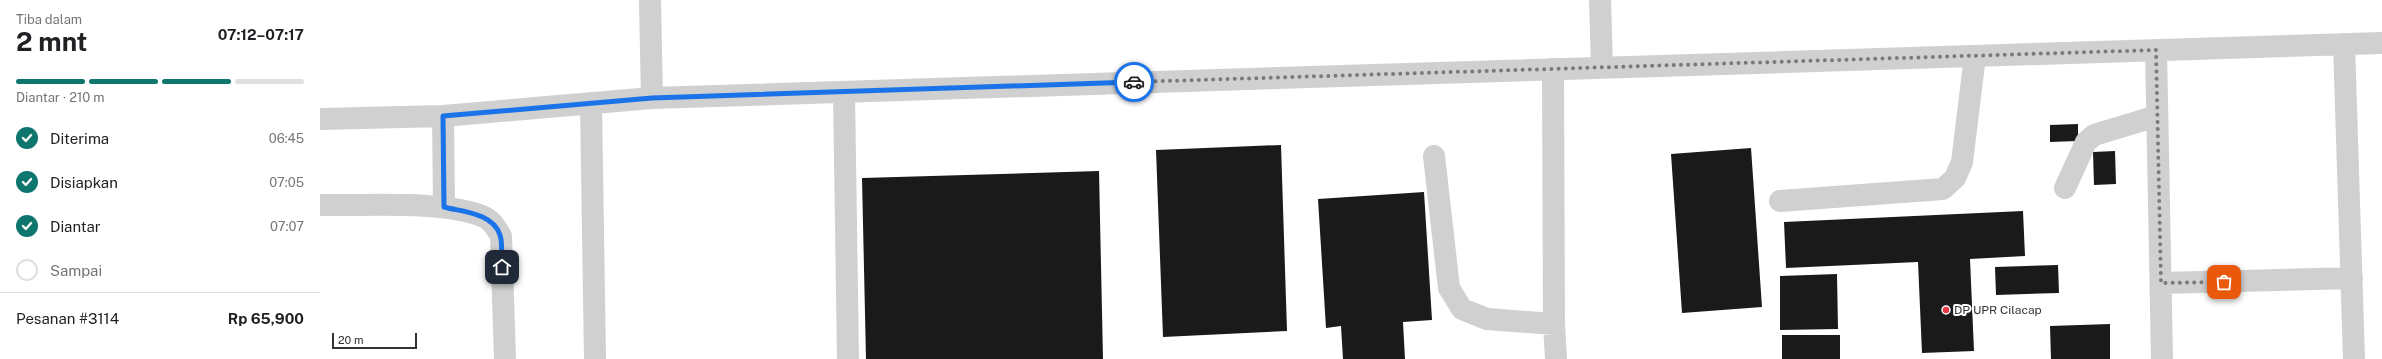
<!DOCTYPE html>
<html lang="id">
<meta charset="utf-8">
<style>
:root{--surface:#fff;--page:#f6f6f6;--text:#202124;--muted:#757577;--line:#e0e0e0;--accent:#0f766e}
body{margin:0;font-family:"Public Sans",sans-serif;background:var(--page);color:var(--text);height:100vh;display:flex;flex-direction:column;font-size:15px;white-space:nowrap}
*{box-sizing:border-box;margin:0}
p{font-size:13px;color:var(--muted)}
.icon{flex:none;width:22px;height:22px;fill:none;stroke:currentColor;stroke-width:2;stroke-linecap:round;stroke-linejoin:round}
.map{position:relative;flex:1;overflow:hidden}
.side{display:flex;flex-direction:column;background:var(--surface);width:320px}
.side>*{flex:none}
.scale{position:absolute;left:12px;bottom:10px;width:85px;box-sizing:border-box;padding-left:4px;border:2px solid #333;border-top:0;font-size:11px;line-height:14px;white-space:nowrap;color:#333;-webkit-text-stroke:3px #fff;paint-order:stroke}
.pin{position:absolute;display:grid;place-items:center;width:34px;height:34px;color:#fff;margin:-17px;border-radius:8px;box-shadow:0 2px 6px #0006}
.courier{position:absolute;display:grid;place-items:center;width:40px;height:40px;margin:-20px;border:3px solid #1a73e8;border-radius:50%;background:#fff;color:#222;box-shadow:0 1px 5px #0007}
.headline em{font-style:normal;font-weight:700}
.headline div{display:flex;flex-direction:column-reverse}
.headline{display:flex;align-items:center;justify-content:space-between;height:68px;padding:0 16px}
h1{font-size:26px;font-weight:700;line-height:30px}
.bar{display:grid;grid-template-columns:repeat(4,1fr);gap:6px 4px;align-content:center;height:48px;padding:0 16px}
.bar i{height:5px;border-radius:3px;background:var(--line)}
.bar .active{background:var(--accent)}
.bar p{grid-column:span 4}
.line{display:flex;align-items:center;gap:10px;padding:0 16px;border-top:1px solid var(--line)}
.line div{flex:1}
ol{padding:0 16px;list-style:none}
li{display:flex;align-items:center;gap:12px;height:44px}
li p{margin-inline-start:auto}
li .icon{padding:4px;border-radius:50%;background:var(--accent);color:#fff;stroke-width:4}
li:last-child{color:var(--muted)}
li i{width:22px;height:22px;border:2px solid var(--line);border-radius:50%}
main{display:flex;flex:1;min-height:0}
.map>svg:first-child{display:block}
.building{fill:#1a1a1a}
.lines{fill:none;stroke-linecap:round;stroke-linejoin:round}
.minor{stroke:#d0d0d0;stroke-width:22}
.done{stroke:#7a7a7a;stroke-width:4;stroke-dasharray:0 7.2}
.route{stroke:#1a73e8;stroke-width:5}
.poi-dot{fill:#e63946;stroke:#fff;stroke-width:1.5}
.labels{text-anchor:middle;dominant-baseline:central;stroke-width:4;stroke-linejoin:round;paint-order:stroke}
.poi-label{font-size:12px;fill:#333;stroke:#fff;text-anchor:start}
</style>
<main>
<section class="side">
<div class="headline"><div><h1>2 mnt</h1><p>Tiba dalam</p></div><em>07:12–07:17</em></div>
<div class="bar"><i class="active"></i><i class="active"></i><i class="active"></i><i></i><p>Diantar · 210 m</p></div>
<ol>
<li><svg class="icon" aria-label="check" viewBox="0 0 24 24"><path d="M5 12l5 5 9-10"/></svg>Diterima<p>06:45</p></li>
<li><svg class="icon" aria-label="check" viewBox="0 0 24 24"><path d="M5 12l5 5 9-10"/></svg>Disiapkan<p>07:05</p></li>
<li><svg class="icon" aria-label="check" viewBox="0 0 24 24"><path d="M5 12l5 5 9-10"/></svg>Diantar<p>07:07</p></li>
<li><i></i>Sampai</li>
</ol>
<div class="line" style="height:52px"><div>Pesanan #3114</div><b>Rp 65,900</b></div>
</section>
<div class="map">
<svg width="2062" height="359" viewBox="0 0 2062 359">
<rect width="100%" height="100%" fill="#fff"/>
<path class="building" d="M1758 124V141L1730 142V125Z
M961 145 967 331 843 337 836 150Z
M1431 148 1442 307 1362 313 1351 154Z
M1795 151 1796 184 1774 185 1773 152Z
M779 171 783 359H546L542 178Z
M1104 192 1112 320 1083 322 1085 359H1023L1021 326 1006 328 998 199Z
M1703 211 1705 256 1650 259 1654 351 1602 353 1598 262 1466 268 1464 222Z
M1738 265 1739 293 1676 295 1675 267Z
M1517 274 1518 329 1460 330V276Z
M1790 324V359H1731L1730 326Z
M1462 335H1520V359H1462Z"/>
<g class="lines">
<path class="minor" d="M330 0 332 98
M1280 0 1282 67
M2024 44 2034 359
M1836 50 1842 359
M1233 69 1234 324 1236 359
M524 92 528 359
M271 103 275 359
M123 116 124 207
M0 119 123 116 332 98 2062 43
M1114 156 1129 288 1142 309 1167 319 1234 324
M1745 188 1766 142 1774 135 1837 116
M1460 201 1623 189 1635 178 1642 162 1655 56
M0 205C44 206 123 200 162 216 172 220 176 228 181 236L185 359
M1841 283 2032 278"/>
</g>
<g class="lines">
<path class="done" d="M814 82 1836 50 1841 283 1904 282"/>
<path class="route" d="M182 267C181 257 183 244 180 235 173 213 143 212 124 207L123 116 332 98 814 82"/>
</g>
<circle class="poi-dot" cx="1626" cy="310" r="4"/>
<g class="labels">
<g class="poi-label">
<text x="1634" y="310">DP UPR Cilacap</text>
</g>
</g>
</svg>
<div class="scale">20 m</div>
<div class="pin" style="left:1904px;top:282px;background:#ea580c"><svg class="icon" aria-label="bag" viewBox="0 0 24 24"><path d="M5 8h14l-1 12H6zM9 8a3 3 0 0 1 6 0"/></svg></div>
<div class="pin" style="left:182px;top:267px;background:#1f2937"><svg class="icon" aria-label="home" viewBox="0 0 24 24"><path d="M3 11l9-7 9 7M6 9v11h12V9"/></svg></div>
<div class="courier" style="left:814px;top:82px"><svg class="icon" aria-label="car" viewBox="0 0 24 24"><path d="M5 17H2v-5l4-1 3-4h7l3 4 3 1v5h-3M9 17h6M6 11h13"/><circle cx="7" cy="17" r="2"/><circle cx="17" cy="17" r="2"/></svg></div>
</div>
</main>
